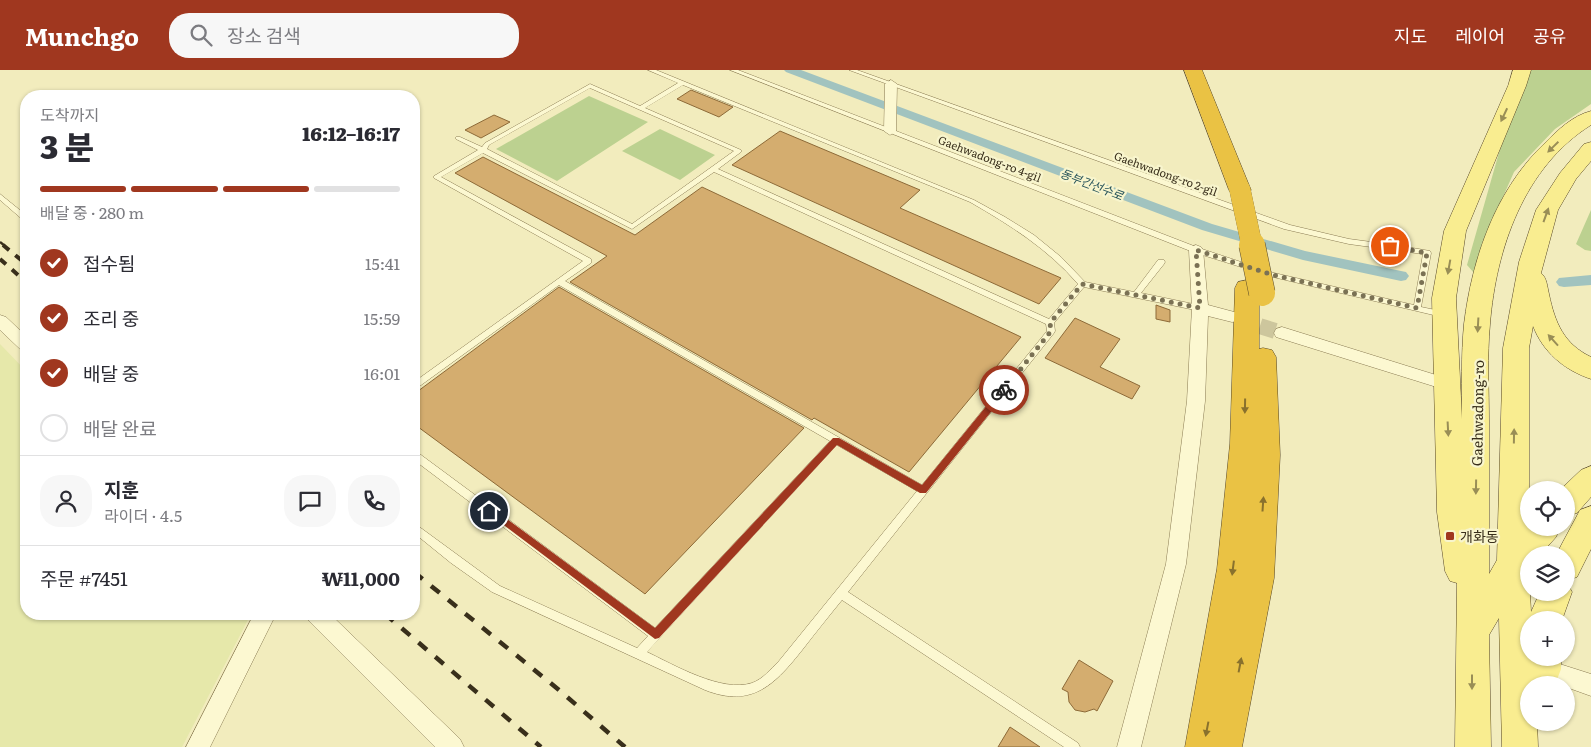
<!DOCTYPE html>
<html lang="ko">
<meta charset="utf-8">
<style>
:root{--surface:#fff;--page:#f7f7f7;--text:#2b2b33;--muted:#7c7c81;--line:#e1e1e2;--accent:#a0371f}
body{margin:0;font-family:Literata,"Noto Sans KR",serif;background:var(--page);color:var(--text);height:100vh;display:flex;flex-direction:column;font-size:19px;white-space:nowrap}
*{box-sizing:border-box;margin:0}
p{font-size:16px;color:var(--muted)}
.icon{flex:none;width:28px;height:28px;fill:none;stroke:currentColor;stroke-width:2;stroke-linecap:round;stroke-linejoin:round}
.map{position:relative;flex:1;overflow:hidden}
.details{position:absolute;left:20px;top:20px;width:400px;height:530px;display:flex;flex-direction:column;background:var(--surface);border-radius:20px;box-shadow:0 1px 4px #0004}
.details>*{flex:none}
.fabs{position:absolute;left:1520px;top:411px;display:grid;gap:10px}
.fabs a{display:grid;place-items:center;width:55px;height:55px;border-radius:50%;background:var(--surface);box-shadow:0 1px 4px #0004;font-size:25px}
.pin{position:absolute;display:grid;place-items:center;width:42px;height:42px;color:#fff;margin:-21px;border:2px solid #fff;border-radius:50%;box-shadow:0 1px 5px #0007}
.courier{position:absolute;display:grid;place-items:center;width:50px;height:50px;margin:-25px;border:4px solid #a0371f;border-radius:50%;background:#fff;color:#222;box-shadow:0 1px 6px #0007}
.summary em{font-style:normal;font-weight:800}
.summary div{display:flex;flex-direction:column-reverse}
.summary{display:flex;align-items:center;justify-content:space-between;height:85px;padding:0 20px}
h1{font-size:32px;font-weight:800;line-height:38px}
.bar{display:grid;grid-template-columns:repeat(4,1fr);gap:8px 5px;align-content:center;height:60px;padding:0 20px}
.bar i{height:6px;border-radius:4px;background:var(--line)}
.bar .selected{background:var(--accent)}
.bar p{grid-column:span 4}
.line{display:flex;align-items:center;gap:12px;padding:0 20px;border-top:1px solid var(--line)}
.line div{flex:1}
.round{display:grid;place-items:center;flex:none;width:52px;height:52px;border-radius:20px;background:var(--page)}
ol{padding:0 20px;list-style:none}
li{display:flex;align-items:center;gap:15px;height:55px}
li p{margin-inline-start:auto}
li .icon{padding:5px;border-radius:50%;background:var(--accent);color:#fff;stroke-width:4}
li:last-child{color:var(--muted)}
li i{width:28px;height:28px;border:2px solid var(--line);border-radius:50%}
header{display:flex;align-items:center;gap:30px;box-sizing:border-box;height:70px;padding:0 25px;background:var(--accent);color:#fff}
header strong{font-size:24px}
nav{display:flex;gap:28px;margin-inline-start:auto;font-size:18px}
.search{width:350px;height:45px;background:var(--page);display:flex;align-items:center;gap:12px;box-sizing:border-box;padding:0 18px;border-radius:20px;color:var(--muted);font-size:19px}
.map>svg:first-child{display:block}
.farmland{fill:#e6e8aa}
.green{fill:#bcd190}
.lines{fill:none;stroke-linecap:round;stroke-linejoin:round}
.canal{fill:#a1c3bf;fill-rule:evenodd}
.building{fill:#d4ad6f;stroke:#8d6a38}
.street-tunnel{stroke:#cdc69d;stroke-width:16;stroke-dasharray:16 8;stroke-linecap:butt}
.lane-casing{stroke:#8b7c54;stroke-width:1}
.street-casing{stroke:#8b7c54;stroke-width:1}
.primary-casing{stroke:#584829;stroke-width:1}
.highway-casing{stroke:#584829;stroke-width:1}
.lane{fill:#fcf8d1;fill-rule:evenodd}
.street{fill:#fcf8d1;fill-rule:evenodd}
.primary{fill:#f9ed90;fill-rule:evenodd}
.highway{fill:#eac244;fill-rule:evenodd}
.rail-far2{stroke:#392f1b;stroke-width:2.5;stroke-dasharray:6 6;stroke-linecap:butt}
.rail-far1{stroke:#392f1b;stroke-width:4;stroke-dasharray:8 8;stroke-linecap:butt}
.rail{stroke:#392f1b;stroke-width:4.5;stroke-dasharray:11 11;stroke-linecap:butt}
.highway-bridge-far1-casing{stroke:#584829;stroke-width:21;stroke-linecap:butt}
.highway-bridge-casing{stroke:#584829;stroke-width:27;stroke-linecap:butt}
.highway-bridge-far1{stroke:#eac244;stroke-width:21}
.highway-bridge{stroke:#eac244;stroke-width:26}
.oneway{fill:#998e56}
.oneway2{fill:#89712d}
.route{fill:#a0371f}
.done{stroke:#7a7154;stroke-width:5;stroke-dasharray:0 9}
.poi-dot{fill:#a0371f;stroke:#f8f5cd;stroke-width:2}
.labels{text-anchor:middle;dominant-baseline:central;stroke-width:4.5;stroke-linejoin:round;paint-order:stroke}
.far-street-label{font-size:11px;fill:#392f1b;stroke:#f8f5cd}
.far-water-label{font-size:12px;font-style:italic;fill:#28545a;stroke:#f8f5cd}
.street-label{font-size:14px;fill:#392f1b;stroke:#f8f5cd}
.poi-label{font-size:14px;fill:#392f1b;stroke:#f8f5cd;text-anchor:start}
</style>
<header>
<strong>Munchgo</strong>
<div class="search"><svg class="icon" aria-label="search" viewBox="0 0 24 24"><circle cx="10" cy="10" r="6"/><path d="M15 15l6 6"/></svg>장소 검색</div>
<nav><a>지도</a><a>레이어</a><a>공유</a></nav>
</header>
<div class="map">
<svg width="1591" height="677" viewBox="0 0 1591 677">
<rect width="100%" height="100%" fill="#f2ecbd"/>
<path class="farmland" d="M0 274 26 301V544H251L182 677H0Z"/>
<path class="green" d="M1531 0H1591V34L1555 59 1514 102 1483 172 1474 203 1467 195 1504 65Z
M589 26 648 52 557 111 496 79Z
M660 59 715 85 680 110 622 81Z
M1591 140V181L1585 180 1576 174Z"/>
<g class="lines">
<path class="canal" d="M784 0H801L1212 154 1305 181 1401 201 1406 202 1409 206 1406 210 1401 211 1303 190 1202 160 786 2Z
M1591 205V215L1564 217 1559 216 1556 212 1559 208Z"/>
</g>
<path class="building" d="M691 20 733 37 719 47 677 29Z
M494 45 510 52 481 68 465 60Z
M780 61 920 120 900 138 1061 208 1039 234 732 95Z
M483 87 635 165 702 117 1021 267 909 402 814 348 812 350 570 212 607 186 455 103Z
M559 217 804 358 645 524 414 354V324Z
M1156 235 1170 240V252L1156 249Z
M1075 248 1120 269 1100 297 1140 316 1132 329 1045 288Z
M1079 590 1113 611 1097 641 1094 639 1085 642 1075 640 1069 632 1068 622 1062 619Z
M1010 657 1040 677H998Z"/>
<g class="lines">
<path class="street-tunnel" d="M1237 249 1282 263"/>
<defs>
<path id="lane" d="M648 0H656L974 130 1005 147 1034 165 1061 187 1085 212 1134 222 1158 190H1164L1165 192 1164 194 1141 223 1203 236 1204 238 1200 241 1084 217 1054 253 1055 261 1054 263 848 522 1078 673 1080 677H1064L842 530C829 546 816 562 803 579 776 613 753 639 705 620L492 522 451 493 414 463V453L500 516 637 578 648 566 414 390V381L417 382 655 558 830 371 559 215 417 318 414 319V312L583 191 434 108V106L478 80 456 69V67H460L482 77 485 73 590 14 640 36 678 13ZM683 15 970 132C1010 155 1048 179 1078 214L1049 249 718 99 741 82V80L645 38ZM590 18 734 81 632 154 487 79 489 75ZM483 83 632 159 714 102 1046 254 1047 261 922 415 565 211 591 193V189L441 107ZM837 375 917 421 779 591C771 599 763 609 752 613 722 623 674 595 647 582Z
M730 0H738L1199 178 1274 203 1414 235 1423 184 1349 174 1284 159 849 0H857L1290 155 1349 169 1401 176 1430 181 1431 183 1421 237 1445 242 1446 244 1442 247 1273 207 1193 182Z
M0 124 26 145V150H23L0 130Z"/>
<path id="street" d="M891 10 897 14 896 61 890 65 884 61 885 14Z
M1196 175 1201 177 1203 180 1208 235 1238 243 1240 247 1238 251 1232 252 1208 246 1205 331 1186 494 1141 677H1117L1166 494 1187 331 1192 238 1189 180 1191 177Z
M0 245 6 247 26 266V281L20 279 0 260Z
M1282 257 1452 310 1455 314 1452 318 1446 320 1276 267 1274 263 1276 259Z
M254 544H276L210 677H186Z
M306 544H330L460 669 464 677H435L309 551Z
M1544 589 1591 604V626L1566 617V615H1560L1536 606 1533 599 1536 592Z"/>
<path id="primary" d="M1513 0H1531L1526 16 1466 161 1456 228 1462 349C1462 318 1461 285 1464 254 1472 188 1496 119 1545 73 1558 60 1572 46 1591 41V55C1524 97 1496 179 1490 254 1487 286 1489 320 1489 352 1489 403 1489 453 1489 504L1497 490 1503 278 1519 192 1536 140 1560 103 1584 74 1591 72V91L1576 109 1558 140 1541 203C1547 208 1547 216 1549 224 1555 253 1564 274 1591 287V309C1564 300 1543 282 1533 256L1529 278V458H1560L1556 467 1540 485H1529V522H1530L1531 542 1540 522H1566V511L1572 522 1562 550H1529V588H1561V599L1555 615H1529V652H1537L1538 677H1502L1499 548 1489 565 1491 677H1455L1457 513 1450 511 1445 501 1437 442 1432 228 1444 161 1508 16Z
M1591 396V427L1577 443 1566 446V420H1560L1581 400Z
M1591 436V479L1577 507 1566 511V485H1556L1580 440Z"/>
<path id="highway" d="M1184 0H1202L1251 120 1248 125 1240 126 1232 125 1229 120Z
M1247 210 1256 212 1259 218V279L1263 278 1272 280 1276 287 1280 385 1274 508 1242 677H1185L1217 499 1230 374 1235 218 1238 212Z"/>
</defs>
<use href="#lane" class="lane-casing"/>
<use href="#street" class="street-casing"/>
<use href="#primary" class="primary-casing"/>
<use href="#highway" class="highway-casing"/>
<use href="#lane" class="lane"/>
<use href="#street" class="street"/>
<use href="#primary" class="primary"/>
<use href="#highway" class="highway"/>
<path class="rail-far2" d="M0 172 5 176"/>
<path class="rail-far1" d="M3 175 26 194
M0 189 26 212"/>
<path class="rail" d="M414 502 559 620 625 677
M385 544 541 677"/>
<defs>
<path id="highway-bridge-far1" d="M1240 120 1252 176"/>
<path id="highway-bridge" d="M1252 175 1262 223"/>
</defs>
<use href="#highway-bridge-far1" class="highway-bridge-far1-casing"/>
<use href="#highway-bridge" class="highway-bridge-casing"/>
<use href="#highway-bridge-far1" class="highway-bridge-far1"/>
<use href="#highway-bridge" class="highway-bridge"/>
</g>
<defs><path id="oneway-solid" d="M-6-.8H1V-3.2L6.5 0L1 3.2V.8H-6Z" transform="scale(1.25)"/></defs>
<g class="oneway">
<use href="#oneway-solid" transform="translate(1504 45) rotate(115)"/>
<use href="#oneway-solid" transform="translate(1553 77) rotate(136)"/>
<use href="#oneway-solid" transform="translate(1546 145) rotate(-70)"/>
<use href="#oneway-solid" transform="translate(1449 197) rotate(100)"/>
<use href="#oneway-solid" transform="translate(1478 255) rotate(93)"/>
<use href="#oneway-solid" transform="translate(1553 270) rotate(-132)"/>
<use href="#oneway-solid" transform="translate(1448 359) rotate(87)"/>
<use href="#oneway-solid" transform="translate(1514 366) rotate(-89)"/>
<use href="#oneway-solid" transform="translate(1476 417) rotate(91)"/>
<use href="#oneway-solid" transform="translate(1472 612) rotate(90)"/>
</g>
<g class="oneway2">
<use href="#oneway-solid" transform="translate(1245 336) rotate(91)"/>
<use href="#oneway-solid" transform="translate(1263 434) rotate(-86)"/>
<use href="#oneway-solid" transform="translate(1233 498) rotate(97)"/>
<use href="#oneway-solid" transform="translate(1240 595) rotate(-79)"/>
<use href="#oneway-solid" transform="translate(1207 659) rotate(101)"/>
</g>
<path class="route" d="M1004 317 1008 320 1007 322 926 423H920L837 375 659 568 655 569 485 441 489 437 492 438 655 558 833 368H839L922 415 1001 318Z"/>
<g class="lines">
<path class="done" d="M1004 320 1051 261 1050 253 1082 214 1200 238 1196 180 1273 205 1417 238 1427 183 1390 176"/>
</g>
<rect class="poi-dot" x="1445" y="461" width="10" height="10" rx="2.5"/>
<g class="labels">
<g class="far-street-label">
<text transform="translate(990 88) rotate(21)">Gaehwadong-ro 4-gil</text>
<text transform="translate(1166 103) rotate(20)">Gaehwadong-ro 2-gil</text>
</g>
<g class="far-water-label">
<text transform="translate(1092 114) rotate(21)">동부간선수로</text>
</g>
<g class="street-label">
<text transform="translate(1477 343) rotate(-89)">Gaehwadong-ro</text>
</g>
<g class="poi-label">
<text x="1460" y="466">개화동</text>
</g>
</g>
</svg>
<div class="fabs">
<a><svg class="icon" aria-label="locate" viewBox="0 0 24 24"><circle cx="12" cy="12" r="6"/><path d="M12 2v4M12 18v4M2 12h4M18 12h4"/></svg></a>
<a><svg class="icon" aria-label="layers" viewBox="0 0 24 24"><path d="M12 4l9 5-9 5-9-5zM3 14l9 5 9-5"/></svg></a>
<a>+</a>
<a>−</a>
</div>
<div class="pin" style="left:1390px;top:176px;background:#ea580c"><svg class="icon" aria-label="bag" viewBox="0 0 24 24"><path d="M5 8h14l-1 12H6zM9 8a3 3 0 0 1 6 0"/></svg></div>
<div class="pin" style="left:489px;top:441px;background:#1f2937"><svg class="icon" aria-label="home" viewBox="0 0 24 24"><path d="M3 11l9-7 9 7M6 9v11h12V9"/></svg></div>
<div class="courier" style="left:1004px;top:320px"><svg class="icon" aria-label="bike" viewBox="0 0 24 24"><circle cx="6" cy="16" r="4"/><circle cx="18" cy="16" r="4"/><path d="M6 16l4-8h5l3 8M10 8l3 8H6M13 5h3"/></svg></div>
<section class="details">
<div class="summary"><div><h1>3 분</h1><p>도착까지</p></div><em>16:12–16:17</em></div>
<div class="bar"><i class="selected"></i><i class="selected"></i><i class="selected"></i><i></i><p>배달 중 · 280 m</p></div>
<ol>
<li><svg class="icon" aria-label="check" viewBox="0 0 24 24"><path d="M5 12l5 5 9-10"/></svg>접수됨<p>15:41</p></li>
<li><svg class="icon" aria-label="check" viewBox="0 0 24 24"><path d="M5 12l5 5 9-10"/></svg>조리 중<p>15:59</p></li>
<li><svg class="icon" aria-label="check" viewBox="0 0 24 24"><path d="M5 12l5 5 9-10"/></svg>배달 중<p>16:01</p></li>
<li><i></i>배달 완료</li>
</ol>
<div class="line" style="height:90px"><a class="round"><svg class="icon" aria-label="person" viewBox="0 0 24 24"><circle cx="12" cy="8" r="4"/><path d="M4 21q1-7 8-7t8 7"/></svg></a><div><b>지훈</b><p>라이더 · 4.5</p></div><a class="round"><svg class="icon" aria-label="chat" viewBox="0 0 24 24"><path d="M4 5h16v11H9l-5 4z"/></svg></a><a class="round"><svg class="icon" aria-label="phone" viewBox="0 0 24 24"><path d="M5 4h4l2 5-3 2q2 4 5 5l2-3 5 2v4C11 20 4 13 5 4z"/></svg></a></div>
<div class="line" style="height:65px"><div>주문 #7451</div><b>₩11,000</b></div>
</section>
</div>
